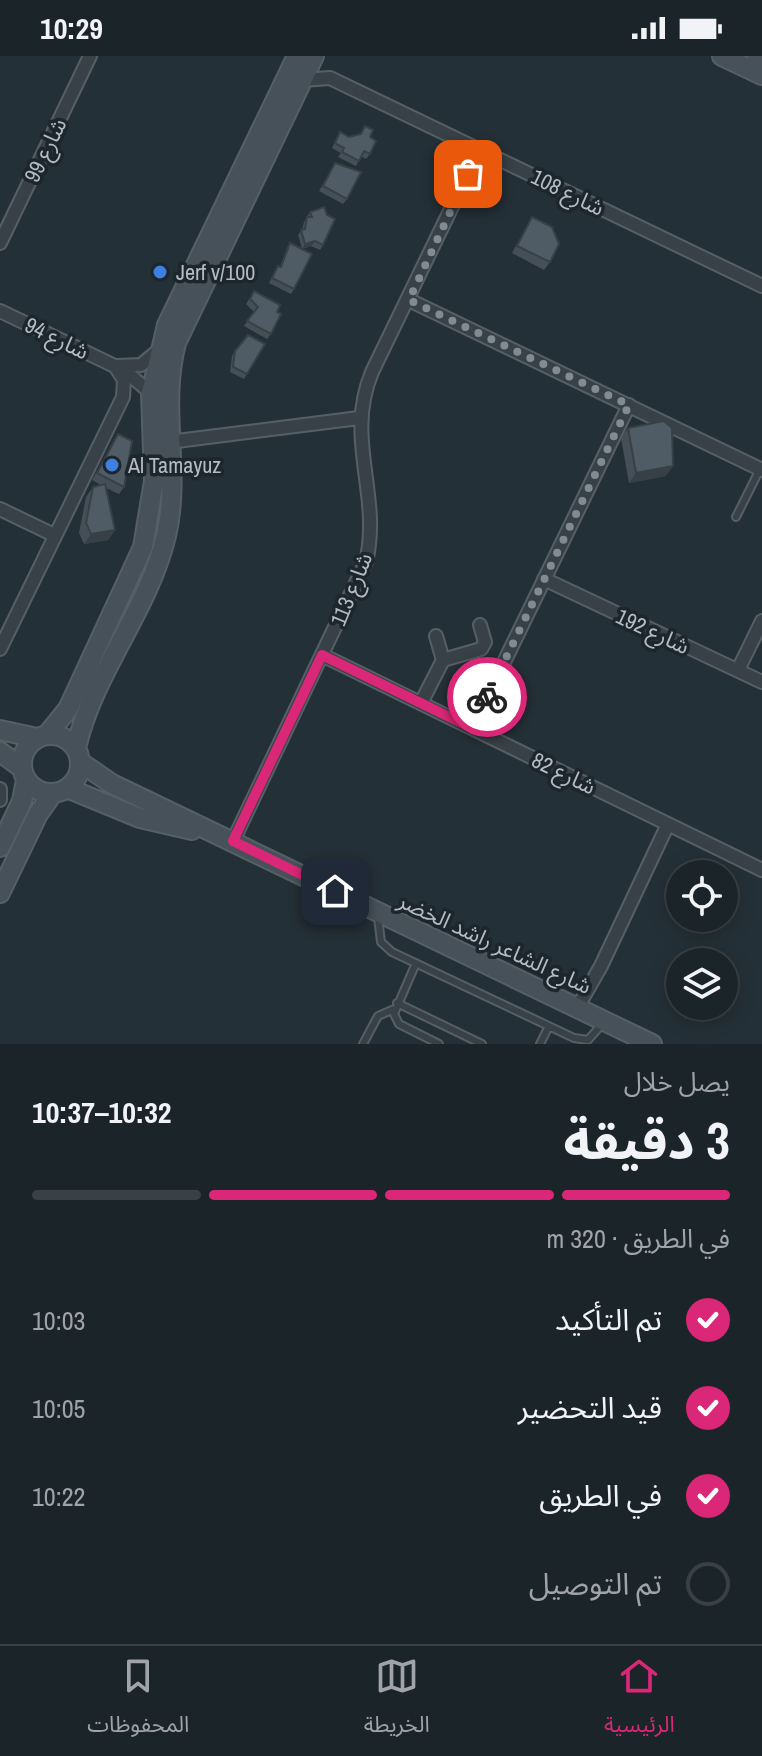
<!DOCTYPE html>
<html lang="ar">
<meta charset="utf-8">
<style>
:root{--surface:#1b2429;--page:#283035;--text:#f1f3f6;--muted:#a0a4a8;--line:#394146;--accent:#db2777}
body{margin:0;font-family:"Archivo Narrow","Noto Sans Arabic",sans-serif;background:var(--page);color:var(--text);direction:rtl;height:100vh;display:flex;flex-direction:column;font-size:30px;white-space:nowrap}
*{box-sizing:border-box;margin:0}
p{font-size:26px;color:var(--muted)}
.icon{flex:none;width:44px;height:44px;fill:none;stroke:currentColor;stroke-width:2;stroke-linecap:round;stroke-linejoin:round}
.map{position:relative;height:988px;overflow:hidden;direction:ltr}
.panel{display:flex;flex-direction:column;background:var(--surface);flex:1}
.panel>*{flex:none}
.controls{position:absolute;left:666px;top:804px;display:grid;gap:16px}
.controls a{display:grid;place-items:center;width:72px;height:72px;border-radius:50%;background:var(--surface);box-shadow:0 4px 20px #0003,0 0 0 2px var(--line);font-size:40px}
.pin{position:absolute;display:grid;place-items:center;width:68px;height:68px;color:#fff;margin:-34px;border-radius:16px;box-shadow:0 4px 12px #0006}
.courier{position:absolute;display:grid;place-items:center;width:80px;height:80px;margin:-40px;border:6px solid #db2777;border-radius:50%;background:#fff;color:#222;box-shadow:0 2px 10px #0007}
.overview em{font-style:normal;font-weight:700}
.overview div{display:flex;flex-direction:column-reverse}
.overview{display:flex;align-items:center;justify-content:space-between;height:136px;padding:0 32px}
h1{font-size:52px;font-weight:700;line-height:60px}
.bar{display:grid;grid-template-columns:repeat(4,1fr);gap:12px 8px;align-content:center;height:96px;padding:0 32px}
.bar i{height:10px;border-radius:6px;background:var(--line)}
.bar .active{background:var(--accent)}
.bar p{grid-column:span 4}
ol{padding:0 32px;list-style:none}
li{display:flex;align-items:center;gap:24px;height:88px}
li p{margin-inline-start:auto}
li .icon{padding:8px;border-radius:50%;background:var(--accent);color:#fff;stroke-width:4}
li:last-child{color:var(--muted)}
li i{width:44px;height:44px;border:4px solid var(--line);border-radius:50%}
.status{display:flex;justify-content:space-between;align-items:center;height:56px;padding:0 40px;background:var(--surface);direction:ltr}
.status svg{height:22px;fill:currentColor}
.dock{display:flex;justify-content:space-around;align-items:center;height:112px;border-top:2px solid var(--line);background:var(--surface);font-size:22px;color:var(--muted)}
.dock a{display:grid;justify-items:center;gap:4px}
.dock .active{color:var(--accent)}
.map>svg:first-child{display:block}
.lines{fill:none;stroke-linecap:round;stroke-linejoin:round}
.lane-casing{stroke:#565f65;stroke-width:10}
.street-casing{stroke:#565f65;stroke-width:16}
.secondary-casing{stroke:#565f65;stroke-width:22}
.lane{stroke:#384147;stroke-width:6}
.street{stroke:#384147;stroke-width:12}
.secondary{stroke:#46515a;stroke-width:18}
.wall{fill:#454f57}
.shaded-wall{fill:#384047}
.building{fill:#505c65;stroke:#384047;stroke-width:2}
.done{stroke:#818b92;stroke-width:8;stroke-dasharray:0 14.4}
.route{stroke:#db2777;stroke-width:10}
.shop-dot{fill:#3f7fe0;stroke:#1d262c;stroke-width:3}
.labels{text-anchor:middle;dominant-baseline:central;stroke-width:7;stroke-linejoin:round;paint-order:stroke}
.street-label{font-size:22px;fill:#b3bcc3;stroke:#1d262c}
.poi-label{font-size:22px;fill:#b3bcc3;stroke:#1d262c;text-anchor:start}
</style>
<div class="status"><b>10:29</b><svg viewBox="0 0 49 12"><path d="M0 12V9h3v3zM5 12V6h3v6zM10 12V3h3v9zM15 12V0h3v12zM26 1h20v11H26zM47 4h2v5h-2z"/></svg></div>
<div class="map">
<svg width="762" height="988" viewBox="0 0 762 988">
<rect width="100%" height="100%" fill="#243037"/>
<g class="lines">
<defs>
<path id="lane" d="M736 461 760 413
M378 861 381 886 392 896 574 982 588 984 604 966
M416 907 394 958 399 968 439 988
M397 947 482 988
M363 988 378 960 394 953
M540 988 549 970"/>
<path id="street" d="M302 24 330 22 762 230
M0 187 90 0
M409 244 762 414
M0 255 125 315 151 337
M118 310 141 309 159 294
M169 386 359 362
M0 453 54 479
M544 523 762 626
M0 593 123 341 124 324 115 310
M322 599 762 814
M443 604 481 593 485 586 480 569
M738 614 762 565
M421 647 443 604 436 580
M472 672 629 349
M0 733V744
M233 785 366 506C382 439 344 383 372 316L480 93
M577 952 601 910 668 768"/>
<path id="secondary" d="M722 0 762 19
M757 0 762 2
M0 674 37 682
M22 708a29 29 0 1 1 58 0a29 29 0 1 1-58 0Z
M47 679 68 653 143 491 154 425 151 337 167 269 297 0
M76 692C93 617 148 555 166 480 181 416 159 353 176 287L314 0
M0 696 22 712
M80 706 112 728 652 988
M67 732 140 762 192 774
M0 791 22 745 26 724
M0 837 38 758 53 737"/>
</defs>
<use href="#lane" class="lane-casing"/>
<use href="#street" class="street-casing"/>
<use href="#secondary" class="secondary-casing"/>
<use href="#lane" class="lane"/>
<use href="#street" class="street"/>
<use href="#secondary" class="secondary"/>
</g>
<path class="wall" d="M365 70 370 81V98L366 103 361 100 356 110 338 101 341 97 332 92 340 76 349 81 360 78Z
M335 107 347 143 343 148 319 135Z
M310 156 323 189 320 194 311 190 302 193 294 233 291 238 269 227 275 215 278 210 280 211 287 192 290 187 302 192 298 179 302 174 304 166Z
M532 161 550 206 544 214 512 197Z
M254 235 277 256 271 278 267 283 244 270 254 256 246 248Z
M265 288 244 323 230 316 232 300 235 295Z
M628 372 666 420 629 427 621 382Z
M118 378 124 431 119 438 106 432 115 474 108 484 84 488 79 477 86 441 93 431 101 429 92 424Z"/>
<path class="shaded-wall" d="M315 185 311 190 302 193 305 188Z
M673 410 666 420 629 427 636 417Z
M115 474 108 484 84 488 91 478Z"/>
<path class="building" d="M365 70 373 74 370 81 376 85 370 98 364 95 359 105 342 96 344 92 335 87 340 76 349 81 361 78Z
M335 107 361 116 347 143 323 130Z
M324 151 327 159 335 163 323 189 315 185 305 188 301 174 305 173 307 161H312L310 156Z
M532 161 552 171 559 188 550 206 517 190Z
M290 187 312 198 294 233 272 222 278 210 281 211Z
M254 235 280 249 277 256 281 258 271 278 247 265 258 251 250 243Z
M248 279 265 288 247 318 233 311 235 295Z
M664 365 672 372 673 410 636 417 628 372Z
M118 378 132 385 124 431 97 417Z
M105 428 115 474 91 478 86 467 93 431Z"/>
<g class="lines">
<path class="done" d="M468 118 409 244 629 349 487 641"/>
<path class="route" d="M335 835 233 785 322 599 472 672 487 641"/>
</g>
<g class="shop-dot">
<circle cx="160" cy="216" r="8"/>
<circle cx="112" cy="409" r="8"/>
</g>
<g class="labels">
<g class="street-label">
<text transform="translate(45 94) rotate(-64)">شارع 99</text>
<text transform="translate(568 136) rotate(26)">شارع 108</text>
<text transform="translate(57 282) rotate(26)">شارع 94</text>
<text transform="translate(351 533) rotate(-68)">شارع 113</text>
<text transform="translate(653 575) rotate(25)">شارع 192</text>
<text transform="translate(564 717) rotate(26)">شارع 82</text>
<text transform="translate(495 887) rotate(25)">شارع الشاعر راشد الخضر</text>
</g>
<g class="poi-label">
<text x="176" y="216">Jerf v/100</text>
<text x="128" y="409">Al Tamayuz</text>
</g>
</g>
</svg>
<div class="controls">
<a><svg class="icon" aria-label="locate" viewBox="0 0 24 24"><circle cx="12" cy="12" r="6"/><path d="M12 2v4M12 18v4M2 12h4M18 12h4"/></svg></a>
<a><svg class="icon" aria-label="layers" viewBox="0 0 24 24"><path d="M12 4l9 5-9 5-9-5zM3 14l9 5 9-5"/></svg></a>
</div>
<div class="pin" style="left:468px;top:118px;background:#ea580c"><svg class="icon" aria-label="bag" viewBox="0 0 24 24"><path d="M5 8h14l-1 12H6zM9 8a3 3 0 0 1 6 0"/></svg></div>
<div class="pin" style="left:335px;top:835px;background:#1f2937"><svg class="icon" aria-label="home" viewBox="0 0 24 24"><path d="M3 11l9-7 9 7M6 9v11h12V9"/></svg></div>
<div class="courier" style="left:487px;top:641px"><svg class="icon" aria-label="bike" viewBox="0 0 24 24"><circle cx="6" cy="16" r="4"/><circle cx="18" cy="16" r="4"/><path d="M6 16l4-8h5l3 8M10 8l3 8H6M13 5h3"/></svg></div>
</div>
<section class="panel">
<div class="overview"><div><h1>3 دقيقة</h1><p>يصل خلال</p></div><em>10:32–10:37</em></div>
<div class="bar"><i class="active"></i><i class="active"></i><i class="active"></i><i></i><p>في الطريق · 320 m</p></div>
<ol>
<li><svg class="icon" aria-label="check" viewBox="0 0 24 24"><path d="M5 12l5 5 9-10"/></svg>تم التأكيد<p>10:03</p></li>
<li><svg class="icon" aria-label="check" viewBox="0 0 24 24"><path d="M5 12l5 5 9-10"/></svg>قيد التحضير<p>10:05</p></li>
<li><svg class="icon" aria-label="check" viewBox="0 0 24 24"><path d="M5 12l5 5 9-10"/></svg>في الطريق<p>10:22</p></li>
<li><i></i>تم التوصيل</li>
</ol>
</section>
<nav class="dock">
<a class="active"><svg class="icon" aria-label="home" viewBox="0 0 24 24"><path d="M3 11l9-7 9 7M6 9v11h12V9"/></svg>الرئيسية</a>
<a><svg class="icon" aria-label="map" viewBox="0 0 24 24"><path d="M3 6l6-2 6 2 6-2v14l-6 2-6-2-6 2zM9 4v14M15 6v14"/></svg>الخريطة</a>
<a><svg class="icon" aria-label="saved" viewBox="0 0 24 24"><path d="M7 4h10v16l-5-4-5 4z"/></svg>المحفوظات</a>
</nav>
